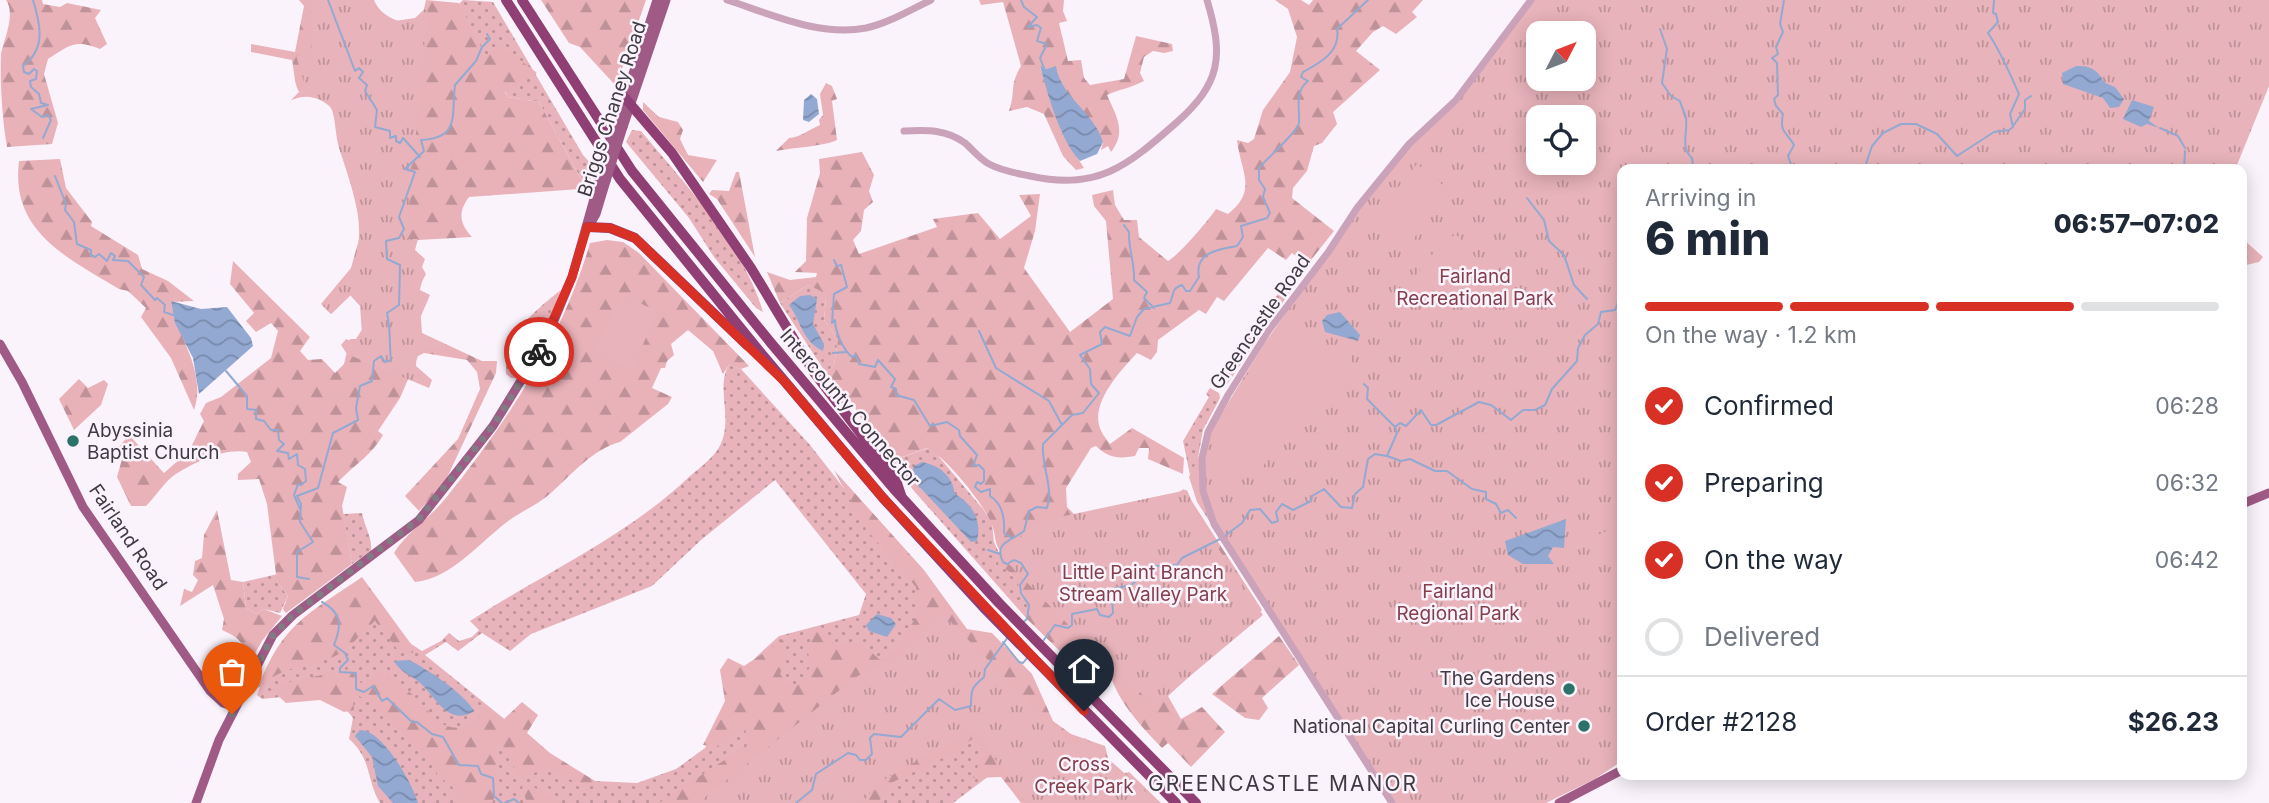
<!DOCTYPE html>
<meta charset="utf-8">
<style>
:root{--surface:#fff;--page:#f2f2f3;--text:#1f2937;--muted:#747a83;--line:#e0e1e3;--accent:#d93025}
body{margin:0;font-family:Inter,sans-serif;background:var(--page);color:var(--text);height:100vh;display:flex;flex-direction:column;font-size:26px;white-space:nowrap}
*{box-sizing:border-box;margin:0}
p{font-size:23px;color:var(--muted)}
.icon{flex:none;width:38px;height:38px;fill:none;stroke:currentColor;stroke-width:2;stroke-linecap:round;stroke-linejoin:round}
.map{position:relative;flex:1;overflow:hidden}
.drawer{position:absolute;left:1617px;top:164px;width:630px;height:616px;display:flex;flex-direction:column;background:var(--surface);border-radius:14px;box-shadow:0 4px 18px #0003}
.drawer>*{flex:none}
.needle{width:46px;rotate:48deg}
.buttons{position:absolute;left:1526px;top:21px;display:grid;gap:14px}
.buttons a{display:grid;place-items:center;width:70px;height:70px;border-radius:14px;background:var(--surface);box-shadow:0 4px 18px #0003;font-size:35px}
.pin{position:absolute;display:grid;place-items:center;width:60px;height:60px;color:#fff;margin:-72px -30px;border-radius:50% 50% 50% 0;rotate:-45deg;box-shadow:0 0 7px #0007}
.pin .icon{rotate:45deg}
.courier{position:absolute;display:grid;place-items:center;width:70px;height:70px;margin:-35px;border:5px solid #d93025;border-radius:50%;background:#fff;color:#222;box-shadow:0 2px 9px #0007}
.overview em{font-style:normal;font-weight:800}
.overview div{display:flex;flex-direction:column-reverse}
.overview{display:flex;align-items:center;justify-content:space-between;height:119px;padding:0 28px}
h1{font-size:46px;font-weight:800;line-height:52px}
.bar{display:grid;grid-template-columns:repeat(4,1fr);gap:10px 7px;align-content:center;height:84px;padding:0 28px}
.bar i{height:9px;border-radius:5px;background:var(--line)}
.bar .selected{background:var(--accent)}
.bar p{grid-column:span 4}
.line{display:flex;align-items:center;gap:18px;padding:0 28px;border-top:2px solid var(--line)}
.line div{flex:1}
ol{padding:0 28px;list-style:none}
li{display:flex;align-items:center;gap:21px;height:77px}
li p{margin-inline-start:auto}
li .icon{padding:7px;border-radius:50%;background:var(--accent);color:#fff;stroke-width:4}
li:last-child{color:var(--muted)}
li i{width:38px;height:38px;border:4px solid var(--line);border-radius:50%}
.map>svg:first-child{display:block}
.grass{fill:url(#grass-dots);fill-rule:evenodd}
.forest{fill:url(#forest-firs)}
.park{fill:url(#park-tufts);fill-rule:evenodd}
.pitch{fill:#e8b3ba}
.water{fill:url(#water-waves)}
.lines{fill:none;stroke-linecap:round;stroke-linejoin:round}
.stream{stroke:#93a9d2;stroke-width:2}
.minor{stroke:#caa2b9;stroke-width:7}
.major{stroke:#a05a86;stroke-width:9}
.highway{stroke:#8f3f73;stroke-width:10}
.major-bridge{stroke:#a05a86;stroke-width:9}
.done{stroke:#817b84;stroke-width:7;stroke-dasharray:0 12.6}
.route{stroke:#d93025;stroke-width:9}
.poi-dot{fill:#2c7268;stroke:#faf3fc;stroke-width:2.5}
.labels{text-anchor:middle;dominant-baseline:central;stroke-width:5;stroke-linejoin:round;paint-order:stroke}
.street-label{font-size:19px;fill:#403a43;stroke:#faf3fc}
.park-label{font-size:19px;fill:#843f4c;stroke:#faf3fc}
.poi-label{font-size:19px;fill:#403a43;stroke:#faf3fc;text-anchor:end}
.neighbourhood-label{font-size:21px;letter-spacing:2px;fill:#403a43;stroke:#faf3fc}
</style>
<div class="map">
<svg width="2269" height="803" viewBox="0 0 2269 803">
<defs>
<pattern id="grass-dots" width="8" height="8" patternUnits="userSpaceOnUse" patternTransform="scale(1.75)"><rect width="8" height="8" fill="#e8b3ba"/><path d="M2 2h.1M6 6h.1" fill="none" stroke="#bd9399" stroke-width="1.8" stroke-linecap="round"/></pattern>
<pattern id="forest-firs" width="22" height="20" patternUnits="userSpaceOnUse" patternTransform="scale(1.75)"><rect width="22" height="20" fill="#e9b2b9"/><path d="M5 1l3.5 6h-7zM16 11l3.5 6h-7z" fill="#be9298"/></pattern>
<pattern id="park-tufts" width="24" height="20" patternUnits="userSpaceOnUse" patternTransform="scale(1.75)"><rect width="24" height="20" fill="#e8b3ba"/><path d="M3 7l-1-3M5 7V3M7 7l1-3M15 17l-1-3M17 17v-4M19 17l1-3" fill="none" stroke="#bd9399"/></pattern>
<pattern id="water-waves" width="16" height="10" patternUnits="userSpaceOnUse" patternTransform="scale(1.75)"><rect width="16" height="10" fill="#93a9d2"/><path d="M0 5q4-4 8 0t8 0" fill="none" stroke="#798bac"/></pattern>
</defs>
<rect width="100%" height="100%" fill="#faf3fc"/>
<path class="grass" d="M463 0 493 2 583 155 594 167 588 192 539 102 508 97 505 91 536 72 486 58 459 4Z
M632 130 641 131C684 183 744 246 763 312L756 308 714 257 689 218 626 142Z
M1288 281 1294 286 1226 386 1218 383 1251 329Z
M808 285 823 291 826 299 824 320 838 339 834 365 826 373 780 303Z
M561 290 551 317 517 378H511L506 374C504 335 533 312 561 290Z
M729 365 741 369 810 445 942 613 896 656 698 803H380C366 779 372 759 349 739L353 718C332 688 294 696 262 699L257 695 265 674 376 621 422 651 441 641 449 633 459 641 472 637 479 630 470 621C542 574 626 537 689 477 698 469 709 461 716 452 737 424 714 389 729 365ZM775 480 866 594 859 615 779 636 756 657 705 748 676 769 637 783 595 781 549 755 425 655 446 642 458 651 482 633 510 651 531 634 652 586 701 540Z
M1210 388 1219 393 1220 398 1203 430 1195 475H1190L1183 441 1209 397 1206 394Z
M928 448 935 452 983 509 992 523 994 542 1006 568 1020 585 1021 593 1029 605 1027 619 914 491 891 461Z
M362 513C364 525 373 539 371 551L352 564 343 514Z
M278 574 277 582 288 596 280 613 264 609 256 614 246 608 243 582Z
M974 729 1001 767 953 803H862L878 783Z"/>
<path class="forest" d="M6 0H42L43 4 60 7 67 3 101 10 95 18 107 44 100 49C75 39 70 45 48 59L44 74 58 123 52 144 7 147C2 117 0 84 1 54 4 38 16 15 6 0Z
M299 0H374C382 19 402 23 420 26L426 0 459 3 486 57 499 44 537 73 505 92 508 97 539 102 588 192 580 189 469 197C458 212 459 223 472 237L418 240 404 248 424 274 419 293 422 333 482 361H497L496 373 444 484 419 511 405 496 458 439 480 389 477 372 467 360 424 353 418 356 400 398 378 431 383 435C373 454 353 466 338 482L347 487 342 506 352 564 286 613 283 609 288 596 277 582 267 504 259 479 238 480V474L251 462 247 452C223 448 193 463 173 476 163 484 155 497 146 506H131L117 477 122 459 118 448 129 435 164 473 189 451 204 421 200 414 206 403 221 397 271 358 278 331 271 323 256 332 246 321 254 313 230 284 233 261 310 337 300 351 308 360 322 359 335 373 344 364 350 339H356L362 333 360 306 350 295 331 314 321 304 351 268 362 229 335 115C323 89 305 102 298 90 294 82 294 69 292 60L251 52V44L295 52 304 6Z
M541 0H646L616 86 580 47 569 43Z
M979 0H1064L1063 11 1067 21 1059 23 1068 61 1081 60 1084 78 1090 85 1124 79 1136 36 1172 44 1173 51 1164 53 1153 51 1144 57 1140 73 1144 81C1131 88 1120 89 1107 95 1116 115 1127 132 1111 152L1108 146 1101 150 1103 142 1047 69 1040 67 1062 133 1084 168 1076 170 1063 156 1044 114 1027 107 1009 111C1016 91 1009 86 1021 66L1003 2 981 5Z
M1275 0H1301L1309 5 1313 0H1423L1412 12 1417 17 1396 34 1383 26 1373 32 1356 51 1380 70 1333 112 1337 124 1322 143 1314 146 1307 171 1293 188 1292 198 1334 231 1307 265 1292 253 1286 260 1268 248 1224 301 1217 297 1206 314 1199 310 1158 340 1157 352 1151 360 1137 353C1121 370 1093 400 1099 425 1100 431 1106 439 1110 444L1132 428 1184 458 1183 474 1148 459 1149 448H1139L1135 456C1118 459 1108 458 1096 446L1091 448 1066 488 1067 507 1088 528 1157 505 1184 489 1262 610 1168 696 1181 719 1202 707 1225 732 1191 767 1168 743 1162 748C1141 726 1114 698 1109 668L1073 664 1027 619 1029 605C1019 591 1017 572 998 565L1000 551C994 542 996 535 992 525 984 504 947 458 927 448L891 461 876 443 851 401 842 395 826 373 834 365 838 339 824 320 826 299 823 292 808 285 780 303 767 272 790 280 816 277 817 273 795 272 806 261 807 218 820 173 819 159 862 152 874 175 869 191 873 202 864 210 861 231 853 240 859 254 937 227 933 219 978 213 1000 239 1031 216 1019 195 1040 194 1035 231 1024 268 1070 332 1113 299 1106 221 1094 206 1092 195 1113 190 1115 205 1124 220H1137L1139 237 1168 261C1181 253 1207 222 1216 209L1228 214C1258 190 1241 173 1237 140L1248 143 1254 139 1263 110 1290 72 1297 37 1288 9Z
M826 83 832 86 837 99 832 101 837 140C827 146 790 148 776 151L789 138C799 138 810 129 820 125L819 120 823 115 820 94Z
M643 102 659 117 678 122 683 130 680 139 688 155 717 160 703 182 643 110Z
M60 159 66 188 92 222 91 226 138 255 142 269 168 281 194 301 171 302C178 339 207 371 194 410L171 358 141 317 146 308 128 291 119 289C68 258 10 232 19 161Z
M736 172H739L755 257 717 199 709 194 712 190 729 191Z
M2242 238 2263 257 2259 262 2242 266Z
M607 240 623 242 639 253 749 366 741 369 729 365 723 374 713 351 688 330 671 344 674 355 667 361 665 368H661L652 388 672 397 668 404 620 442C593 449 571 475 551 493 540 503 526 509 514 517 484 537 453 579 415 582L394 553C406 533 430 518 445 499 508 421 563 337 590 243Z
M79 379 88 388 104 380 108 384 101 405 74 430 59 399Z
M834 470 924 570 967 629 992 633 1032 674 1053 721 1071 734 1105 746 1113 776 1129 772 1161 803H1021L1001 777 973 778 983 754 974 738 947 756 891 783 878 803H659L749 744 745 729 716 747 703 745 725 701 720 670 728 658 744 666 783 640 788 657 780 674 790 686 803 681 811 664 808 653 814 632 822 627 835 644C855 640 865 646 880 660L895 651 918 614 916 587 866 529Z
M217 510 231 580 243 582 246 608 256 614 264 609 282 616 262 641 250 662 246 660C246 642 237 637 222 630L224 619 213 585 180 606 184 589 192 592 198 580 193 575 195 561 202 558 204 535Z
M362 577 411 644 413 653 398 650 375 621C363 631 348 651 333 657 304 667 283 666 258 688 282 624 308 614 362 577Z
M1279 636 1299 665 1262 698 1268 708 1259 720 1245 718 1212 694Z
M349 669 364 686 380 671C392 680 406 688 416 698 423 705 429 713 436 719 454 736 478 726 485 706L503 720 522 702 538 715 527 733 550 753 595 781 590 787 566 778 548 766 521 780 500 743 495 745C495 770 503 779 492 803H458L456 790 437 775 436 763 422 753 378 706 359 696 353 699 354 710 344 712 320 700 286 703 276 694 281 684Z
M530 785 561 803H527L522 787Z"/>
<path class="park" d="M311 0H371L376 9 395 21 415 18 428 6 406 239H418L415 250 425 259 422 267 426 274 418 289 430 295 414 332 445 346 417 351 416 366 432 380 429 388 347 354 341 345 346 339 354 342 363 328 361 305 351 295 331 314 323 306C377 253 360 212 339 148 335 134 336 120 331 107 317 96 307 94 291 100L305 86 296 55 312 59Z
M1533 0H2269V86L2235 170H1622V761L1595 779 1546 803H1392L1197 502 1189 477 1212 429 1264 344 1351 221 1409 145 1454 104ZM1538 33H1584V79H1538ZM1538 117H1584V163H1538Z
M1187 490 1201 523 1263 615 1153 707 1140 692 1136 694 1004 559 1008 556 1004 552 1036 522Z
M942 613 1073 747 1085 738 1158 803H1026L974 729 878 783 862 803H698L856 677 896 656Z"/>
<path class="pitch" d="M1417 164 1451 192 1406 248 1372 220Z
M1453 236H1458L1494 280C1475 308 1433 297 1414 278L1439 246Z
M622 295 657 311 632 371 594 354Z
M1296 324 1319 341 1352 356V383C1331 397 1289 416 1276 437 1268 450 1268 467 1254 475 1242 482 1224 478 1211 476 1201 428 1257 362 1284 325Z
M1622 524V567L1613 571 1596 536Z"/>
<path class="water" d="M1040 66 1047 69 1056 66C1060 96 1094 112 1103 142L1097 154 1080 161C1060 140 1048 95 1040 66Z
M2076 66C2092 65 2098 71 2105 83L2115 87 2124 99 2119 107 2110 108 2103 98 2063 84 2062 73Z
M811 94 817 99 819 114 809 122 803 120 804 100Z
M2132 100 2154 107 2149 121 2159 128 2147 124 2141 127 2123 119Z
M810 295 817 299 813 324 824 344 823 351C802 341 802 322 789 305L800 296Z
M171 301 201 309 227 307 251 338 253 346 199 394 193 358 175 323Z
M1340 312 1360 335 1358 341 1325 332 1322 321 1327 315Z
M922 462C940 466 952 475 955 494 973 504 982 521 977 541L971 542 915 482 912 472 914 466Z
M1566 519 1564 548 1553 547 1548 556 1554 564H1523L1508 555 1505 541Z
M877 614 891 618 896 624 887 637 869 631 866 625Z
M409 660C427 669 465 694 474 711 448 728 435 695 419 682 409 674 401 673 394 661Z
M360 730C383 730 412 783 418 803H393L378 786 372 757 355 736Z"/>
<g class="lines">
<path class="stream" d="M33 0C40 23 47 48 23 66L24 72 29 74 34 69 37 71 36 79 30 81 31 87 39 94 41 103 48 105 31 109 42 117 48 115 51 120 43 138
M328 0 355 71 359 68 363 72 359 78 367 85 365 91 377 110 375 127 390 131V138L396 136V141L400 143 403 138 420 157
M1021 0 1024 7 1037 17 1028 27 1037 25 1041 28 1037 41 1047 44 1040 58 1044 68
M1784 0 1780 24 1783 32 1776 47 1778 54 1772 58 1777 63 1778 95 1774 99 1776 106 1783 114C1779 133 1787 132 1794 145L1788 156 1793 170
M1660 29 1667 49 1662 83 1671 96 1680 101C1681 106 1685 113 1686 118 1688 132 1680 148 1692 158L1693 165 1700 170
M2013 126 2025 109V100L2031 96
M2160 128 2178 136 2185 148
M1864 170 1872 146 1883 133 1901 124H1916L1937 134 1957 156 1994 132 2009 130 2013 127 2010 114 2019 94C2010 74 2001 52 1988 33L1998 22 1996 14 1993 13 1994 0
M2184 170 2185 151
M55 176 66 204 65 210 74 222 77 244 91 250V255L95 257 99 254 107 261 111 253 115 256 113 260 128 261 144 277 141 285 155 300 157 298 165 305 164 312 173 315
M1527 198 1544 220 1549 241 1564 255 1574 285 1587 299
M1124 225 1129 232C1128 248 1135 263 1134 280L1147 292 1144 298 1154 308
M834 260 837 266 841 265 847 287 834 294 832 323 835 320C835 331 843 350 852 357L856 355 859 364 875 367 878 360 895 379 891 387 896 389V395L914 400 930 426 947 422 959 430 960 436 977 455 973 466 979 465 984 470V481L981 484 977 482 975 487 981 492 990 489V496C1003 504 1005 518 1004 533L1012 538
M979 331 996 368 1049 401 1062 425
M833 353 846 352
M226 371 247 396V409L256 410V419L264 421 271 430H278L279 440 284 444 277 451 288 453 289 459 297 454 298 465 305 469 306 481 301 485 298 484 294 495 300 509
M1364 384 1368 388 1367 399 1395 427
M1387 456 1401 461 1410 459 1435 471H1447L1472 489 1486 492V499L1496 504 1501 513 1508 510 1516 518
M1226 535 1242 523 1250 510 1260 509 1272 523 1278 521 1276 512 1282 504 1293 510 1311 501 1312 496 1324 489 1341 507 1352 508 1355 494 1363 487 1368 459 1375 454 1387 456 1397 433 1395 427 1400 423 1406 426 1421 410 1431 425H1436L1479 402 1491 405 1511 420 1523 410H1535L1545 405 1552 389 1577 361 1578 348 1585 335 1598 324 1601 312 1615 310C1621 300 1615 292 1622 284
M988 550 1000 554
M309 579 297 577V552L313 542 300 522 301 504 297 496 318 488 333 433 358 420 356 408 360 386 372 381 374 361 381 356 385 362 391 360C389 344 391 329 387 313L399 305 400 265 387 259 386 241 399 238 404 229 399 217 415 172 405 169 424 151 421 140C461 138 451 115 455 85L476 61 482 47 490 39 487 34
M322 602C342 613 342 625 334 645L345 653 348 660 340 668V672L356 673V689L364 692 373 686 382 701 387 698 412 722H417L432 734 443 737 459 765 478 766 481 774 493 778 494 796 502 803
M1022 623 1027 619 1029 605 1021 593 1020 585 1028 574 1021 563 1014 560 1007 564 1003 562C993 542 1012 541 1024 531L1029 511 1037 507 1047 508C1054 487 1041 466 1043 444L1072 415 1083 413 1099 393 1091 384 1090 369 1080 355 1102 344 1100 332 1105 327 1130 336 1137 317 1144 309 1170 303C1174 295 1171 288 1182 285L1186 291H1190L1199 277C1194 253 1218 249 1237 246L1243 237 1241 226 1267 218 1270 213 1263 197 1265 189 1259 180V168C1265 160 1297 133 1299 123 1300 108 1294 92 1308 81L1301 77 1303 72C1320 63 1341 52 1337 29L1368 0
M1043 641 1055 625 1068 628 1072 625V614L1097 609 1100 615 1109 617 1113 613 1112 598 1107 599V590L1131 585 1156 566 1177 565 1182 558 1222 538
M1003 642 1019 662 1023 663 1027 658
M505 803 514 799 519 803
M796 803 812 790 816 774 848 753 856 755 860 760H866L872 754 870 738 874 734 901 737 939 699 955 710 971 706C971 690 971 688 984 677L985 669 1008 637"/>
<path class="minor" d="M727 0C771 14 819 37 866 28 889 23 910 10 931 0
M904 131C927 130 946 129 965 143 973 150 980 159 989 164 1002 171 1016 173 1030 176 1098 191 1127 166 1176 123 1221 83 1224 57 1207 0
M1392 803 1214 524 1203 491 1202 458 1208 432 1228 395 1269 330 1329 251 1357 208 1409 144 1456 100 1531 0"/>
<path class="major" d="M618 120 657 0
M623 127 666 0
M589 226 596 214 606 181
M0 344 22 382 83 507 210 691 223 703 235 707
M2242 504 2269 493
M196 803 219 740 273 635 293 615 419 520 493 426 546 340 572 277 601 174
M1559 803 1622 770"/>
<path class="highway" d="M506 0 620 179 760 352 883 498 986 610 1176 803
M522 0 632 171 771 343 894 489 999 603 1196 803
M625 98 672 153 751 268 813 371 896 480 901 495
M587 227 610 228 635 238 748 346"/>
<path class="major-bridge" d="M601 174 618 120
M606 181 623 127"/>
</g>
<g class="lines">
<path class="done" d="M232 714 273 635 293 615 419 519 493 426 539 352"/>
<path class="route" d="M539 352 572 277 587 227 610 228 635 238 786 383 883 498 1084 711"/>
</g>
<g class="poi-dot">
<circle cx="73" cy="441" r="7"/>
<circle cx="1569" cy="689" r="7"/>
<circle cx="1584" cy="726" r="7"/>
</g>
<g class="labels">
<g class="street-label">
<text transform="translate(612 109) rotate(-72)">Briggs Chaney Road</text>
<text transform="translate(1260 322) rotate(-55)">Greencastle Road</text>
<text transform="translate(850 408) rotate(49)">Intercounty Connector</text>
<text transform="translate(128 537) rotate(56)">Fairland Road</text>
</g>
<g class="park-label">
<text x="1475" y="276">Fairland<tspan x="1475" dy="22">Recreational Park</tspan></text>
<text x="1143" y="572">Little Paint Branch<tspan x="1143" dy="22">Stream Valley Park</tspan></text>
<text x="1458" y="591">Fairland<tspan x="1458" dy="22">Regional Park</tspan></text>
<text x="1084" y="764">Cross<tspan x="1084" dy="22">Creek Park</tspan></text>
</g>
<g class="poi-label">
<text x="87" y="430" text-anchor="start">Abyssinia<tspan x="87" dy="22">Baptist Church</tspan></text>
<text x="1555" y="678">The Gardens<tspan x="1555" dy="22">Ice House</tspan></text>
<text x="1570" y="726">National Capital Curling Center</text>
</g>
<g class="neighbourhood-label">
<text x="1283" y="783">GREENCASTLE MANOR</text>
</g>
</g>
</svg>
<div class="buttons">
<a><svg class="needle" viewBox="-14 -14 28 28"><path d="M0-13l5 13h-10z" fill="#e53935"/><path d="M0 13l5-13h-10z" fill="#747a83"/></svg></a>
<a><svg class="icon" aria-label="locate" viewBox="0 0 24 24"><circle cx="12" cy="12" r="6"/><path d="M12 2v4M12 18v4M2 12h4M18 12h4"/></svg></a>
</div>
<div class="pin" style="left:232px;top:714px;background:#ea580c"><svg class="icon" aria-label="bag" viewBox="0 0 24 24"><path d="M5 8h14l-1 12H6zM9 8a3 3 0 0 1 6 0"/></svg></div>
<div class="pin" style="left:1084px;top:711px;background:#1f2937"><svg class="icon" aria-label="home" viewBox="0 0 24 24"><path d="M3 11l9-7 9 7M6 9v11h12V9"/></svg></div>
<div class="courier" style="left:539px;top:352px"><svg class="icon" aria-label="bike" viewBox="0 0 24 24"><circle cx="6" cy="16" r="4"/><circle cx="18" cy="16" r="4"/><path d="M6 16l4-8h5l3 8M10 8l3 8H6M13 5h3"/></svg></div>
<section class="drawer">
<div class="overview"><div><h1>6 min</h1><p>Arriving in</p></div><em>06:57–07:02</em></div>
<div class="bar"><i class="selected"></i><i class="selected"></i><i class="selected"></i><i></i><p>On the way · 1.2 km</p></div>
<ol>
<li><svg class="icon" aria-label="check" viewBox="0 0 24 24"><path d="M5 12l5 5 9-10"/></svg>Confirmed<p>06:28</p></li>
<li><svg class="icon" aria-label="check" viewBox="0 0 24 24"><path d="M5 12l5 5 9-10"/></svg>Preparing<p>06:32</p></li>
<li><svg class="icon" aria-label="check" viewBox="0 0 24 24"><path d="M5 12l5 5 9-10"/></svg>On the way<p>06:42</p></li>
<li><i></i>Delivered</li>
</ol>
<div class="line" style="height:91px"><div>Order #2128</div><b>$26.23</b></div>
</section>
</div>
